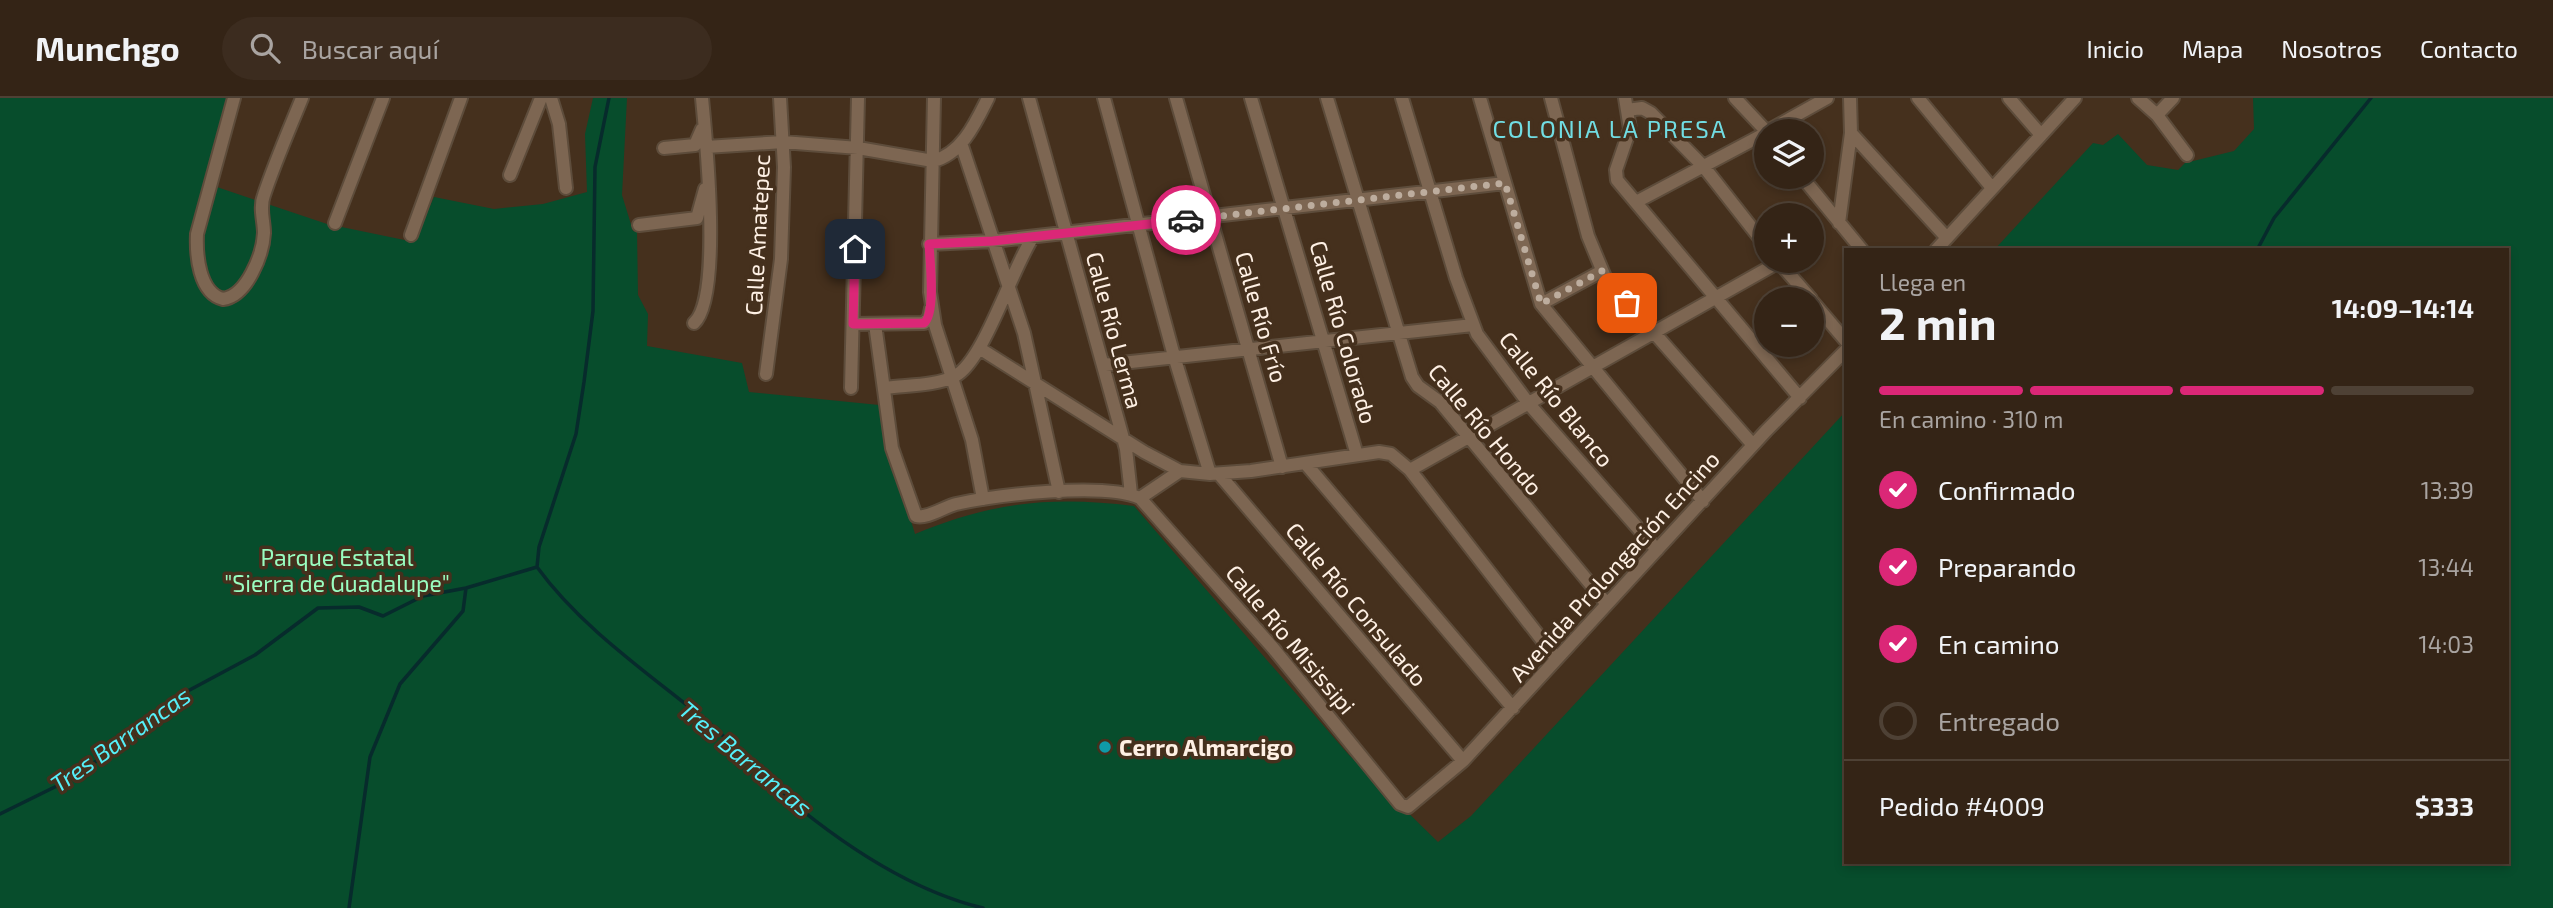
<!DOCTYPE html>
<html lang="es">
<meta charset="utf-8">
<style>
:root{--surface:#342416;--page:#3c2c1f;--text:#f1f3f6;--muted:#a9a4a1;--line:#4e4135;--accent:#db2777}
body{margin:0;font-family:"Exo 2",sans-serif;background:var(--page);color:var(--text);height:100vh;display:flex;flex-direction:column;font-size:26px;white-space:nowrap}
*{box-sizing:border-box;margin:0}
p{font-size:23px;color:var(--muted)}
.icon{flex:none;width:38px;height:38px;fill:none;stroke:currentColor;stroke-width:2;stroke-linecap:round;stroke-linejoin:round}
.map{position:relative;flex:1;overflow:hidden}
.side{position:absolute;left:1844px;top:150px;width:665px;height:616px;display:flex;flex-direction:column;background:var(--surface);border-radius:0px;box-shadow:0 4px 10px #0003,0 0 0 2px var(--line)}
.side>*{flex:none}
.fabs{position:absolute;left:1754px;top:21px;display:grid;gap:14px}
.fabs a{display:grid;place-items:center;width:70px;height:70px;border-radius:50%;background:var(--surface);box-shadow:0 4px 10px #0003,0 0 0 2px var(--line);font-size:35px}
.pin{position:absolute;display:grid;place-items:center;width:60px;height:60px;color:#fff;margin:-30px;border-radius:14px;box-shadow:0 4px 10px #0006}
.courier{position:absolute;display:grid;place-items:center;width:70px;height:70px;margin:-35px;border:5px solid #db2777;border-radius:50%;background:#fff;color:#222;box-shadow:0 2px 9px #0007}
.overview em{font-style:normal;font-weight:700}
.overview div{display:flex;flex-direction:column-reverse}
.overview{display:flex;align-items:center;justify-content:space-between;height:119px;padding:0 35px}
h1{font-size:46px;font-weight:700;line-height:52px}
.bar{display:grid;grid-template-columns:repeat(4,1fr);gap:10px 7px;align-content:center;height:84px;padding:0 35px}
.bar i{height:9px;border-radius:5px;background:var(--line)}
.bar .current{background:var(--accent)}
.bar p{grid-column:span 4}
.line{display:flex;align-items:center;gap:18px;padding:0 35px;border-top:2px solid var(--line)}
.line div{flex:1}
ol{padding:0 35px;list-style:none}
li{display:flex;align-items:center;gap:21px;height:77px}
li p{margin-inline-start:auto}
li .icon{padding:7px;border-radius:50%;background:var(--accent);color:#fff;stroke-width:4}
li:last-child{color:var(--muted)}
li i{width:38px;height:38px;border:4px solid var(--line);border-radius:50%}
header{display:flex;align-items:center;gap:42px;box-sizing:border-box;height:98px;padding:0 35px;background:var(--surface);border-bottom:2px solid var(--line)}
header strong{font-size:33px}
nav{display:flex;gap:38px;margin-inline-start:auto;font-size:24px}
.search{width:490px;height:63px;background:var(--page);display:flex;align-items:center;gap:18px;box-sizing:border-box;padding:0 24px;border-radius:38px;color:var(--muted);font-size:26px}
.map>svg:first-child{display:block}
.green{fill:#074d2c}
.lines{fill:none;stroke-linecap:round;stroke-linejoin:round}
.stream{stroke:#072b2c;stroke-width:3.5}
.minor-casing{stroke:#5d4c3b;stroke-width:16}
.minor{stroke:#7d6652;stroke-width:12}
.done{stroke:#bdad9e;stroke-width:7;stroke-dasharray:0 12.6}
.route{stroke:#db2777;stroke-width:9}
.culture-dot{fill:#0f9aa8;stroke:#45301d;stroke-width:2.5}
.labels{text-anchor:middle;dominant-baseline:central;stroke-width:7;stroke-linejoin:round;paint-order:stroke}
.street-label{font-size:23px;fill:#fef0e4;stroke:#45301d}
.park-label{font-size:23px;fill:#99fdc0;stroke:#45301d}
.poi-label{font-size:23px;font-weight:bold;fill:#fef0e4;stroke:#45301d;text-anchor:start}
.neighbourhood-label{font-size:24px;letter-spacing:2px;fill:#71dde3;stroke:#45301d}
.water-label{font-size:24px;font-style:italic;fill:#55eff8;stroke:#45301d}
</style>
<header>
<strong>Munchgo</strong>
<div class="search"><svg class="icon" aria-label="search" viewBox="0 0 24 24"><circle cx="10" cy="10" r="6"/><path d="M15 15l6 6"/></svg>Buscar aquí</div>
<nav><a>Inicio</a><a>Mapa</a><a>Nosotros</a><a>Contacto</a></nav>
</header>
<div class="map">
<svg width="2553" height="810" viewBox="0 0 2553 810">
<rect width="100%" height="100%" fill="#45301d"/>
<path class="green" d="M0 0H229L205 85 327 126 414 144 434 99 494 111 543 106 587 94 585 36 593 0H627L622 97 633 133 637 134 638 197 648 216 647 248 742 265 749 294 879 307 885 338 915 436C992 404 1052 398 1134 408L1348 656 1438 744 1471 718 1846 313V765H2508V152H1994L2093 45 2103 47 2118 36 2147 67 2178 72 2185 65 2234 53 2254 31 2253 0H2553V810H0Z"/>
<g class="lines">
<path class="stream" d="M609 0 595 69 593 213 584 284 576 336 539 449 537 469C582 531 651 577 709 625 733 645 751 669 774 689 833 740 907 792 983 810
M2257 152 2274 120 2371 0
M0 716 67 683 133 638 171 602 255 557 318 510 359 509 383 518 423 498 466 490 537 469
M349 810 370 659 400 586 463 513 466 490"/>
<defs>
<path id="minor" d="M234 0 197 136C196 157 199 195 223 201 247 198 263 156 264 135 264 122 259 110 264 97 275 64 289 32 302 0
M551 0 559 26 566 90
M934 0 930 194 935 227 972 342 983 401
M1029 0 1126 351 1131 396
M1104 0 1174 258 1210 376
M1176 0 1282 369
M1251 0 1357 357
M1327 0 1412 279 1418 288 1440 304 1606 505
M1402 0 1456 180 1477 236 1529 306 1657 452
M1480 0 1541 206 1703 403
M1551 0 1588 138 1605 179 1753 347
M1625 0 1630 31 1616 72 1617 82 1800 300
M1735 0 1766 33
M1918 0 1992 90
M2009 0 2041 37
M2138 0 2157 17 2187 57
M1627 12 1642 10 1651 15 1704 69 1766 148
M2157 17 2173 0
M1768 33 1827 0
M1851 35 1947 140
M961 45 1024 235 1059 394
M706 49 783 44 858 50 933 63C962 56 976 24 988 0
M664 50 695 47 702 31
M510 77 541 0
M1802 79 1862 152
M1636 104 1766 35
M335 125 383 0
M1839 125 1851 35 1850 0
M639 127 697 120 705 91
M411 137 461 0
M929 146 993 143 1505 85
M1936 152 2075 0
M1778 163 1811 201
M1811 202 1846 243
M1541 206 1602 173
M694 225C722 200 706 41 702 0
M853 226 924 225 929 220 931 210
M875 226 892 350 916 418C927 421 944 409 956 406 996 397 1103 384 1140 400L1273 550 1400 706 1408 709 1463 663 1766 333 1846 252
M979 250 1144 354 1180 373 1210 376 1251 373 1379 354 1391 356 1410 372 1556 560
M1103 267 1473 227
M766 276 781 161 784 69 780 0
M851 290 858 0
M886 290C906 287 936 288 955 278 984 263 1012 170 1033 139
M1306 366 1513 610
M1410 372 1779 164
M1219 376 1463 663
M1140 400 1180 373"/>
</defs>
<use href="#minor" class="minor-casing"/>
<use href="#minor" class="minor"/>
</g>
<g class="lines">
<path class="done" d="M1186 122 1505 85 1541 206 1602 173 1627 205"/>
<path class="route" d="M855 151 853 226 924 225C936 216 930 163 929 146L993 143 1186 122"/>
</g>
<circle class="culture-dot" cx="1105" cy="649" r="7"/>
<g class="labels">
<g class="street-label">
<text transform="translate(757 137) rotate(-87)">Calle Amatepec</text>
<text transform="translate(1262 219) rotate(74)">Calle Río Frío</text>
<text transform="translate(1115 232) rotate(75)">Calle Río Lerma</text>
<text transform="translate(1344 234) rotate(74)">Calle Río Colorado</text>
<text transform="translate(1557 301) rotate(51)">Calle Río Blanco</text>
<text transform="translate(1486 331) rotate(50)">Calle Río Hondo</text>
<text transform="translate(1614 468) rotate(-48)">Avenida Prolongación Encino</text>
<text transform="translate(1357 506) rotate(50)">Calle Río Consulado</text>
<text transform="translate(1291 541) rotate(50)">Calle Río Misissipi</text>
</g>
<g class="park-label">
<text x="337" y="459">Parque Estatal<tspan x="337" dy="26">"Sierra de Guadalupe"</tspan></text>
</g>
<g class="poi-label">
<text x="1119" y="649">Cerro Almarcigo</text>
</g>
<g class="neighbourhood-label">
<text x="1610" y="30">COLONIA LA PRESA</text>
</g>
<g class="water-label">
<text transform="translate(120 641) rotate(-35)">Tres Barrancas</text>
<text transform="translate(746 660) rotate(40)">Tres Barrancas</text>
</g>
</g>
</svg>
<div class="fabs">
<a><svg class="icon" aria-label="layers" viewBox="0 0 24 24"><path d="M12 4l9 5-9 5-9-5zM3 14l9 5 9-5"/></svg></a>
<a>+</a>
<a>−</a>
</div>
<div class="pin" style="left:1627px;top:205px;background:#ea580c"><svg class="icon" aria-label="bag" viewBox="0 0 24 24"><path d="M5 8h14l-1 12H6zM9 8a3 3 0 0 1 6 0"/></svg></div>
<div class="pin" style="left:855px;top:151px;background:#1f2937"><svg class="icon" aria-label="home" viewBox="0 0 24 24"><path d="M3 11l9-7 9 7M6 9v11h12V9"/></svg></div>
<div class="courier" style="left:1186px;top:122px"><svg class="icon" aria-label="car" viewBox="0 0 24 24"><path d="M5 17H2v-5l4-1 3-4h7l3 4 3 1v5h-3M9 17h6M6 11h13"/><circle cx="7" cy="17" r="2"/><circle cx="17" cy="17" r="2"/></svg></div>
<section class="side">
<div class="overview"><div><h1>2 min</h1><p>Llega en</p></div><em>14:09–14:14</em></div>
<div class="bar"><i class="current"></i><i class="current"></i><i class="current"></i><i></i><p>En camino · 310 m</p></div>
<ol>
<li><svg class="icon" aria-label="check" viewBox="0 0 24 24"><path d="M5 12l5 5 9-10"/></svg>Confirmado<p>13:39</p></li>
<li><svg class="icon" aria-label="check" viewBox="0 0 24 24"><path d="M5 12l5 5 9-10"/></svg>Preparando<p>13:44</p></li>
<li><svg class="icon" aria-label="check" viewBox="0 0 24 24"><path d="M5 12l5 5 9-10"/></svg>En camino<p>14:03</p></li>
<li><i></i>Entregado</li>
</ol>
<div class="line" style="height:91px"><div>Pedido #4009</div><b>$333</b></div>
</section>
</div>
